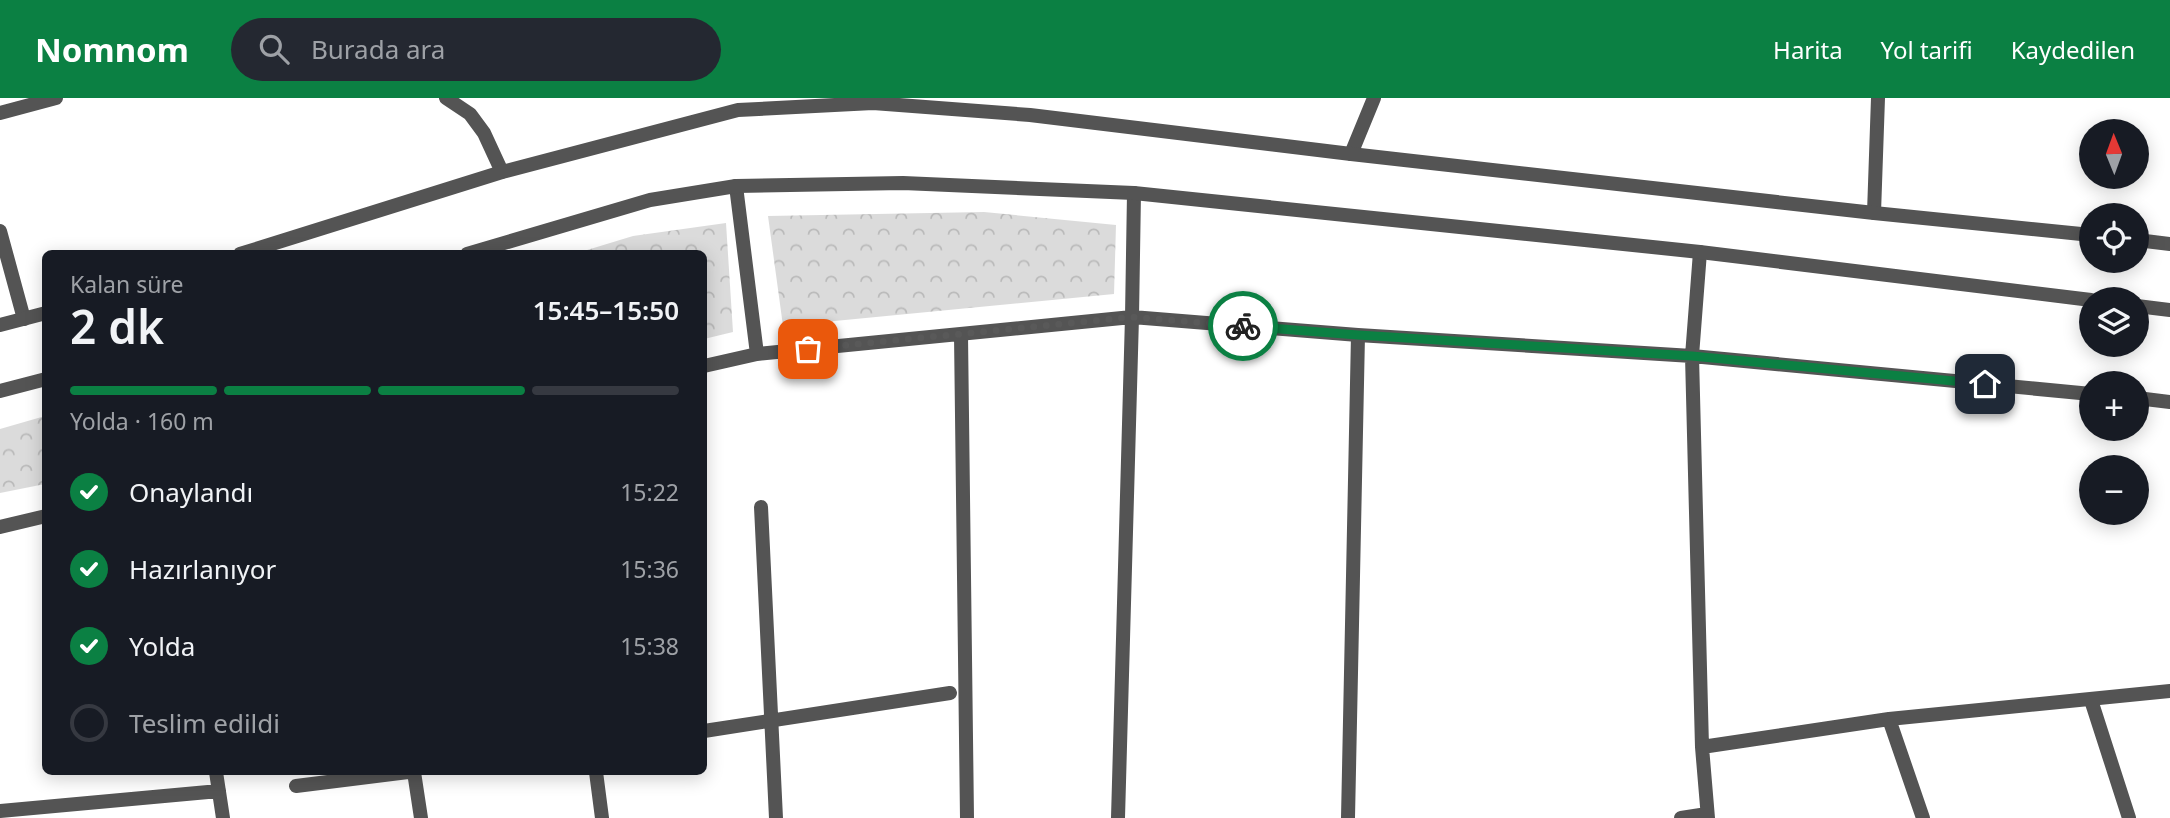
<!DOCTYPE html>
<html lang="tr">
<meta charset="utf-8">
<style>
:root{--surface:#171b24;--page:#242831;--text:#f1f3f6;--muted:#9ea1a6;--line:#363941;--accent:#0b8043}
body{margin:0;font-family:"Noto Sans",sans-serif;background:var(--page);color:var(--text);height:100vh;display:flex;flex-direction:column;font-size:26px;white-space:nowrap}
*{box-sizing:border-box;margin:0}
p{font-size:23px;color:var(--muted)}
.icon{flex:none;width:38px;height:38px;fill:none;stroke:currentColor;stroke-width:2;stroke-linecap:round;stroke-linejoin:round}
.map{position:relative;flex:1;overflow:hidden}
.details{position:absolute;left:42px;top:152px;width:665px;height:525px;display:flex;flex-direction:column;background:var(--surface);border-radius:10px;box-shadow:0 4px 18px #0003}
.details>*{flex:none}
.needle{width:46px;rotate:359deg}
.fabs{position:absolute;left:2079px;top:21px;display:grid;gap:14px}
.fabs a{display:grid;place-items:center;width:70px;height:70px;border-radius:50%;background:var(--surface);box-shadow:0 4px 18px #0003;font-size:35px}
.pin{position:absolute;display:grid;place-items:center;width:60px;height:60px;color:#fff;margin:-30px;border-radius:14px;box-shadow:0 4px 10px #0006}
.courier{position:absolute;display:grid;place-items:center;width:70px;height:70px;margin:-35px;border:5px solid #0b8043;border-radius:50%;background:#fff;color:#222;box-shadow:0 2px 9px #0007}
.head em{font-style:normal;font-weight:600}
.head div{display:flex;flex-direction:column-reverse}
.head{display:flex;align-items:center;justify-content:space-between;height:119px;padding:0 28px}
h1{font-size:46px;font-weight:600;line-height:52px}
.bar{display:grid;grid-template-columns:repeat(4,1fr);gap:10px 7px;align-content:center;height:84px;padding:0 28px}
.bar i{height:9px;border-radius:5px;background:var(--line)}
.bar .selected{background:var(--accent)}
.bar p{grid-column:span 4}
ol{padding:0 28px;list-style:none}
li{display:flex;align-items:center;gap:21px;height:77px}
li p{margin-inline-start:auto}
li .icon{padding:7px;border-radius:50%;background:var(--accent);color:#fff;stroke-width:4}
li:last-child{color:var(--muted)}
li i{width:38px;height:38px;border:4px solid var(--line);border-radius:50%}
header{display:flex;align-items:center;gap:42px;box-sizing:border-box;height:98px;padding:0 35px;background:var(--accent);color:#fff}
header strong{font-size:33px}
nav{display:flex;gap:38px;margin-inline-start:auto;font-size:24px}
.search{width:490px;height:63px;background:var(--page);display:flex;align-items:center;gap:18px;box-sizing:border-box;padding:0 24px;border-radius:38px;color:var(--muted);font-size:26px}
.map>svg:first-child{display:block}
.park{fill:url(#park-crowns)}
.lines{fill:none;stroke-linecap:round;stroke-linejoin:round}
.service{stroke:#545454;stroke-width:14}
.minor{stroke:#545454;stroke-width:14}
.tertiary{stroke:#545454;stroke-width:14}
.done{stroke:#595959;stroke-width:7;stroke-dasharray:0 12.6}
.route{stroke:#0b8043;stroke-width:9}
</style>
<header>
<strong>Nomnom</strong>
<div class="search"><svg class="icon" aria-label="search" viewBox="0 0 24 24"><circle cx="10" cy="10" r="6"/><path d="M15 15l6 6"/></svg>Burada ara</div>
<nav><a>Harita</a><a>Yol tarifi</a><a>Kaydedilen</a></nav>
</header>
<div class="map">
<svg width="2170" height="720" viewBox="0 0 2170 720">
<defs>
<pattern id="park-crowns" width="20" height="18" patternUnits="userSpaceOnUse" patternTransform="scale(1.75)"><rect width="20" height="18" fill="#dbdbdb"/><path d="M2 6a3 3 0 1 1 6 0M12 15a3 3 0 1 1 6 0" fill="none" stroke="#bababa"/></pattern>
</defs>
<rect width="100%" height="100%" fill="#fff"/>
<path class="park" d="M984 114 1116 127 1114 196 783 228 768 118Z
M726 125 733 234 704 241V156H574L633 138Z
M45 318V386L0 395V331Z"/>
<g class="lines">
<path class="service" d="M761 409 776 720
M704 633 950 595
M414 674 421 720
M596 674 602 720
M296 688 408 674"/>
<path class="minor" d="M446 0 470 16 484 35 502 74
M0 15 56 0
M1351 56 1374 0
M736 88 757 256
M1874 115 1878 0
M0 133 24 221
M1700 154 1692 258 1702 649 1708 720
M961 237 967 720
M704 268 757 256 1132 219 1358 237 1692 258 2091 296
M2137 300 2170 304
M0 429 46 418
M2091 602 2129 720
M1889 621 1923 720
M1702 649 1889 621 2170 593
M216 674 223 720
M0 713 219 693
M1118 720 1132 219 1134 95
M1348 720 1358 237
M1681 720 1707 716"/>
<path class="tertiary" d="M2137 142 2170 146
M240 156 502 74 738 12 873 5 1030 17 1351 56 1874 115 2091 137
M467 156 650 102 736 88 903 85 1134 95 1700 154 2091 202
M2137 208 2170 212
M0 227 46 215
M0 293 46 281"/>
</g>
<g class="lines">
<path class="done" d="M808 251 1132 219 1243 228"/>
<path class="route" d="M1243 228 1358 237 1692 258 1985 286"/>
</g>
</svg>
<div class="fabs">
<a><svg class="needle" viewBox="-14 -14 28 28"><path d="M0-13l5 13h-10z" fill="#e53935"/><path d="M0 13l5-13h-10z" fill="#9ea1a6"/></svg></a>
<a><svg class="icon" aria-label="locate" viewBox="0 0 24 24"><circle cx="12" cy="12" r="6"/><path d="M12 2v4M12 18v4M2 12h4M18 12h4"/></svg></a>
<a><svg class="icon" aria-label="layers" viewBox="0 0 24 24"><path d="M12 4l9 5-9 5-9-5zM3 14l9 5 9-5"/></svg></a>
<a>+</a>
<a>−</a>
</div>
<div class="pin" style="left:808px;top:251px;background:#ea580c"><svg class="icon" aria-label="bag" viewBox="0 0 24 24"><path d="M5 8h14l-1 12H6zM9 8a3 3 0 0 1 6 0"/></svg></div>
<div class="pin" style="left:1985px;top:286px;background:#1f2937"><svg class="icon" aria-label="home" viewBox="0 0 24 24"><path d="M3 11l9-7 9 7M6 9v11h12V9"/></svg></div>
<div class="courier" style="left:1243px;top:228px"><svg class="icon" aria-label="bike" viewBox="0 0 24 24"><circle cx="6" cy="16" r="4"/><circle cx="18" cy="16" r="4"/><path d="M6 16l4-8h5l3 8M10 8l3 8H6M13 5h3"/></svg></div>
<section class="details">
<div class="head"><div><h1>2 dk</h1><p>Kalan süre</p></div><em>15:45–15:50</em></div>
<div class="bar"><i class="selected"></i><i class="selected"></i><i class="selected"></i><i></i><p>Yolda · 160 m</p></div>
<ol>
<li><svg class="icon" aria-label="check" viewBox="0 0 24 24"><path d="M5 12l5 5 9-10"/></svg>Onaylandı<p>15:22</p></li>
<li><svg class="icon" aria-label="check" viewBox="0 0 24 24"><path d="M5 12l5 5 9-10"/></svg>Hazırlanıyor<p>15:36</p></li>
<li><svg class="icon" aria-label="check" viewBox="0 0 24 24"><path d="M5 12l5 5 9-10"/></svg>Yolda<p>15:38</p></li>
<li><i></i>Teslim edildi</li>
</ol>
</section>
</div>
